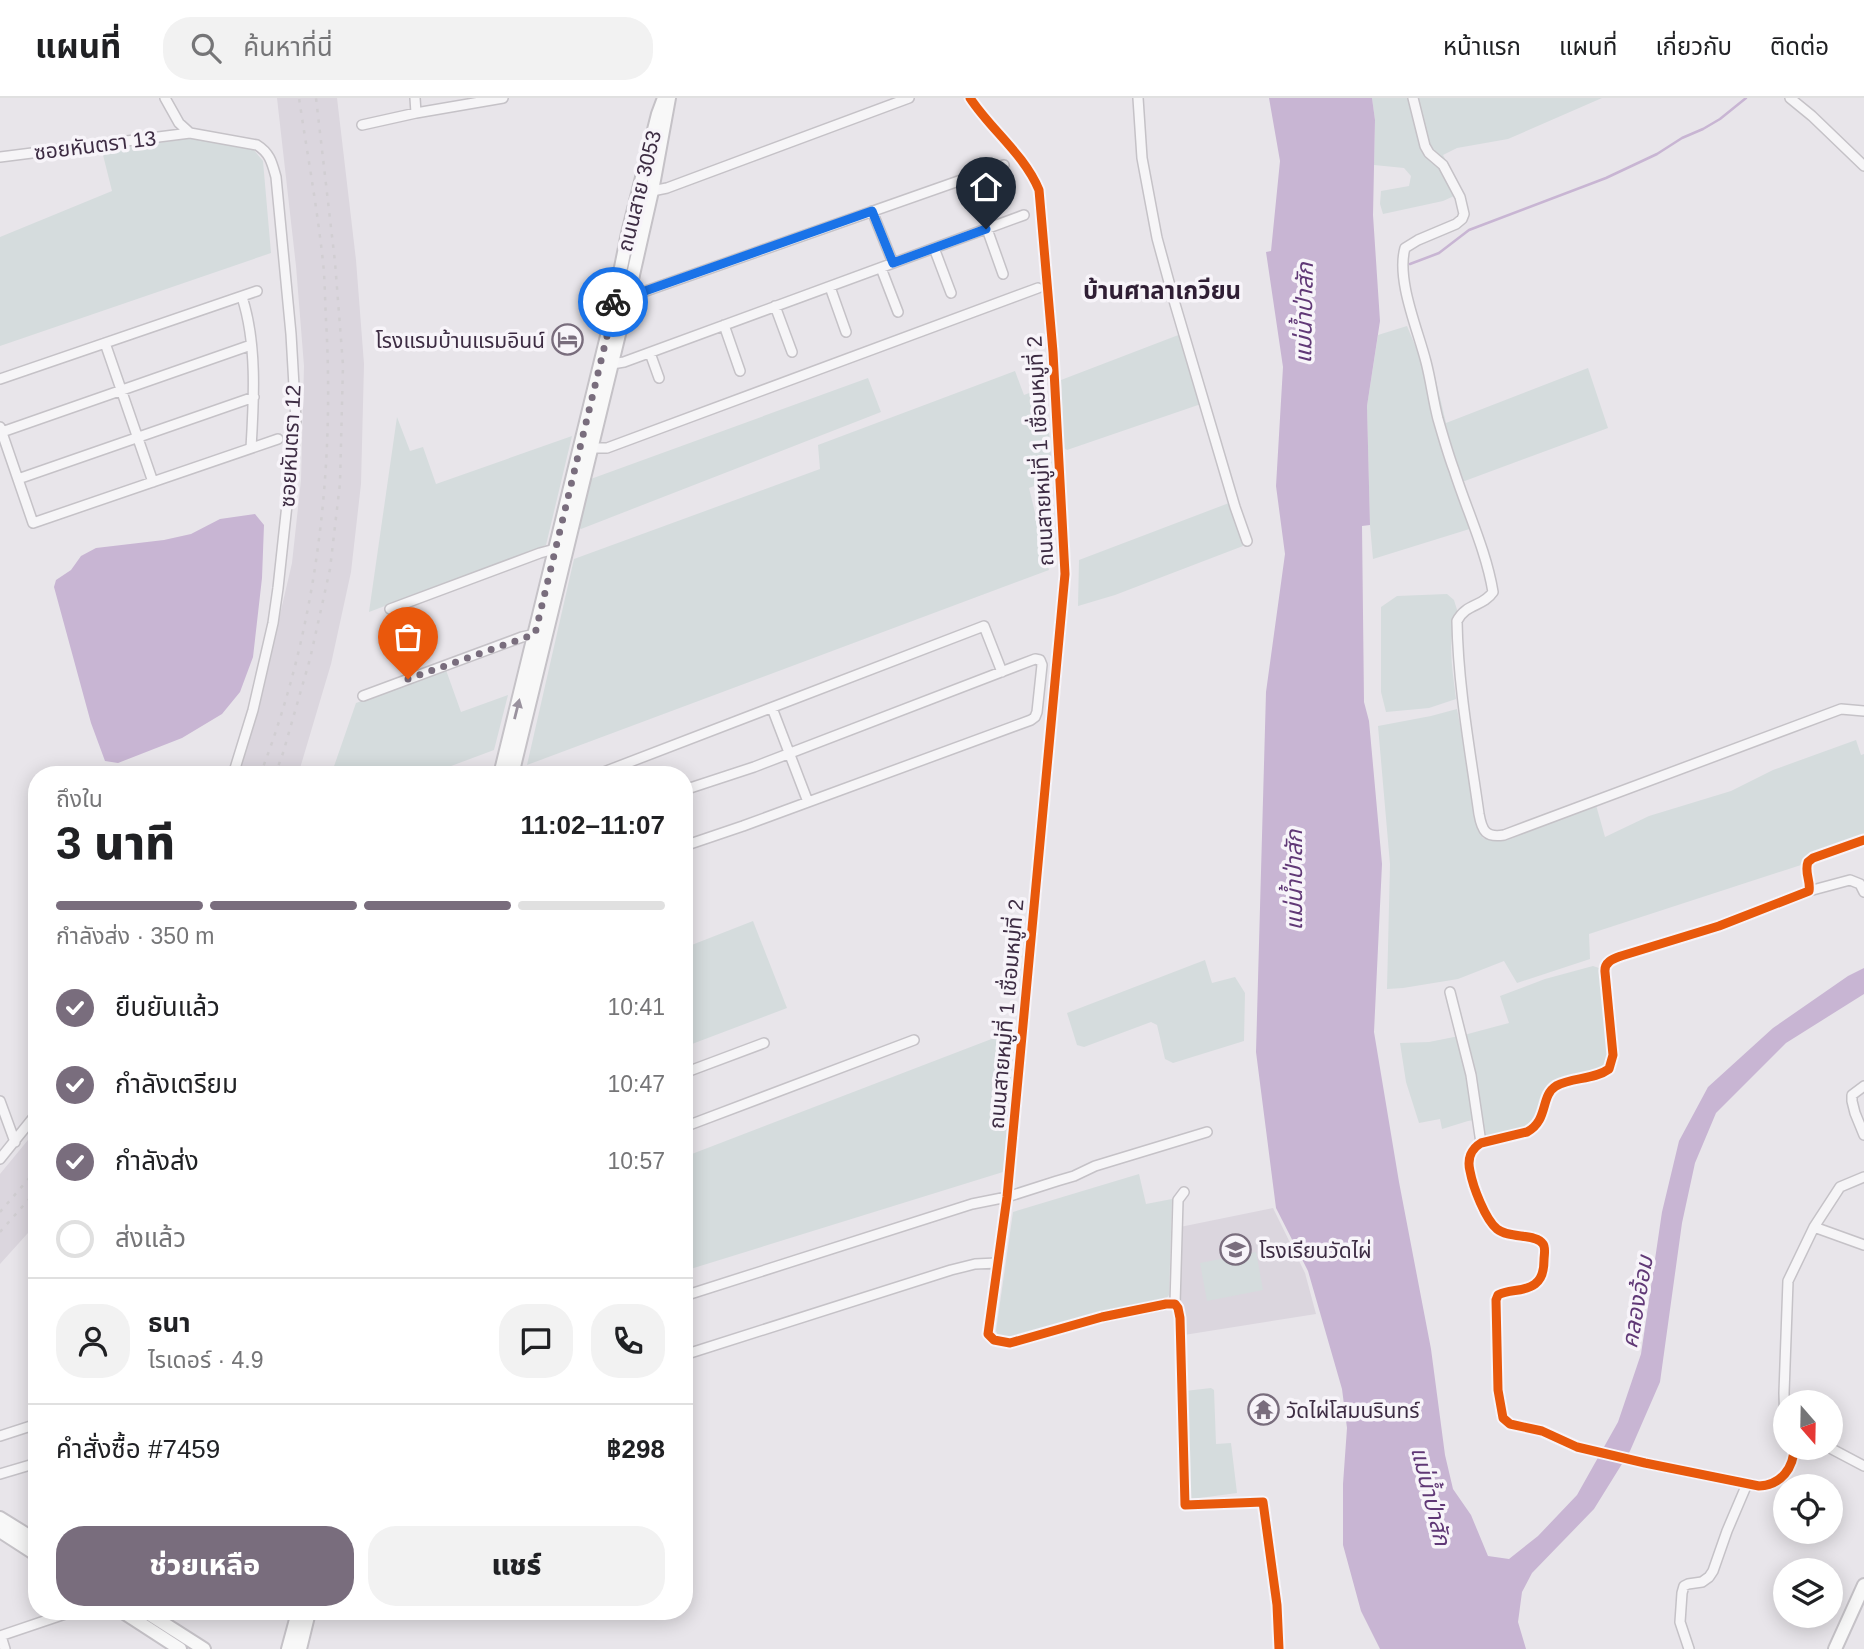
<!DOCTYPE html>
<html lang="th">
<meta charset="utf-8">
<style>
:root{--surface:#fff;--page:#f2f2f2;--text:#202124;--muted:#757577;--line:#e0e0e0;--accent:#796d7d}
body{margin:0;font-family:Arial,"Noto Sans Thai",sans-serif;background:var(--page);color:var(--text);height:100vh;display:flex;flex-direction:column;font-size:26px;white-space:nowrap}
*{box-sizing:border-box;margin:0}
p{font-size:23px;color:var(--muted)}
.icon{flex:none;width:38px;height:38px;fill:none;stroke:currentColor;stroke-width:2;stroke-linecap:round;stroke-linejoin:round}
.map{position:relative;flex:1;overflow:hidden}
.drawer{position:absolute;left:28px;top:668px;width:665px;height:854px;display:flex;flex-direction:column;background:var(--surface);border-radius:28px;box-shadow:0 4px 18px #0003}
.drawer>*{flex:none}
.needle{width:46px;rotate:160deg}
.buttons{position:absolute;left:1773px;top:1292px;display:grid;gap:14px}
.buttons a{display:grid;place-items:center;width:70px;height:70px;border-radius:50%;background:var(--surface);box-shadow:0 4px 18px #0003;font-size:35px}
.pin{position:absolute;display:grid;place-items:center;width:60px;height:60px;color:#fff;margin:-72px -30px;border-radius:50% 50% 50% 0;rotate:-45deg;box-shadow:0 0 7px #0007}
.pin .icon{rotate:45deg}
.courier{position:absolute;display:grid;place-items:center;width:70px;height:70px;margin:-35px;border:5px solid #1a73e8;border-radius:50%;background:#fff;color:#222;box-shadow:0 2px 9px #0007}
.summary em{font-style:normal;font-weight:800}
.summary div{display:flex;flex-direction:column-reverse}
.summary{display:flex;align-items:center;justify-content:space-between;height:119px;padding:0 28px}
h1{font-size:46px;font-weight:800;line-height:52px}
.bar{display:grid;grid-template-columns:repeat(4,1fr);gap:10px 7px;align-content:center;height:84px;padding:0 28px}
.bar i{height:9px;border-radius:5px;background:var(--line)}
.bar .current{background:var(--accent)}
.bar p{grid-column:span 4}
.line{display:flex;align-items:center;gap:18px;padding:0 28px;border-top:2px solid var(--line)}
.line div{flex:1}
.round{display:grid;place-items:center;flex:none;width:74px;height:74px;border-radius:28px;background:var(--page)}
ol{padding:0 28px;list-style:none}
li{display:flex;align-items:center;gap:21px;height:77px}
li p{margin-inline-start:auto}
li .icon{padding:7px;border-radius:50%;background:var(--accent);color:#fff;stroke-width:4}
li:last-child{color:var(--muted)}
li i{width:38px;height:38px;border:4px solid var(--line);border-radius:50%}
.primary-button{display:flex;gap:14px;margin-top:auto;padding:14px 28px}
.primary-button a{flex:1;height:80px;border-radius:28px;background:var(--accent);color:#fff;font-size:28px;font-weight:800;line-height:80px;text-align:center}
.primary-button a+a{background:var(--page);color:var(--text)}
header{display:flex;align-items:center;gap:42px;box-sizing:border-box;height:98px;padding:0 35px;background:var(--surface);border-bottom:2px solid var(--line)}
header strong{font-size:33px}
nav{display:flex;gap:38px;margin-inline-start:auto;font-size:24px}
.search{width:490px;height:63px;background:var(--page);display:flex;align-items:center;gap:18px;box-sizing:border-box;padding:0 24px;border-radius:28px;color:var(--muted);font-size:26px}
.map>svg:first-child{display:block}
.built{fill:#dbd6de}
.green{fill:#d5dcdd}
.water{fill:#c8b5d3}
.lines{fill:none;stroke-linecap:round;stroke-linejoin:round}
.stream{stroke:#c8b5d3;stroke-width:2.5}
.street-casing{stroke:#c5c2c7;stroke-width:12}
.secondary-casing{stroke:#c5c2c7;stroke-width:16}
.street{stroke:#f6f5f7;stroke-width:9}
.secondary{stroke:#f8f8f8;stroke-width:12}
.rail{stroke:#d1ced2;stroke-width:2.5;stroke-dasharray:3.5 7;stroke-linecap:butt}
.cycleway-casing{stroke:#f7f4f9;stroke-width:13}
.cycleway{stroke:#e8590c;stroke-width:9}
.oneway{fill:#9a929e}
.done{stroke:#796d7d;stroke-width:7;stroke-dasharray:0 12.6}
.route{stroke:#1a73e8;stroke-width:9}
.labels{text-anchor:middle;dominant-baseline:central;stroke-width:7;stroke-linejoin:round;paint-order:stroke}
.street-label{font-size:21px;fill:#3d2c43;stroke:#f7f4f9}
.poi-label{font-size:21px;fill:#3d2c43;stroke:#f7f4f9;text-anchor:start}
.water-label{font-size:23px;font-style:italic;fill:#603876;stroke:#f7f4f9}
.quarter-label{font-size:24px;font-weight:bold;fill:#2f1e34;stroke:#f7f4f9}
</style>
<header>
<strong>แผนที่</strong>
<div class="search"><svg class="icon" aria-label="search" viewBox="0 0 24 24"><circle cx="10" cy="10" r="6"/><path d="M15 15l6 6"/></svg>ค้นหาที่นี่</div>
<nav><a>หน้าแรก</a><a>แผนที่</a><a>เกี่ยวกับ</a><a>ติดต่อ</a></nav>
</header>
<div class="map">
<svg width="1864" height="1551" viewBox="0 0 1864 1551">
<rect width="100%" height="100%" fill="#e8e5ea"/>
<path class="built" d="M277 0H337L356 162 364 266 361 386 351 474 331 566 298 677H234L246 643 272 551 292 465 301 382 304 268 296 168Z
M37 1031V1125L0 1166V1076Z
M1273 1110 1305 1175 1316 1216 1184 1237 1182 1204 1178 1202 1180 1129Z"/>
<path class="green" d="M1372 0H1602L1508 41 1457 50 1443 57 1463 94 1443 103 1383 116 1380 106 1381 93 1409 88 1411 78 1404 70 1374 67 1375 22Z
M192 40 253 51 263 63 271 155 0 248V139L112 93 102 53Z
M1407 228 1422 264 1431 262 1446 325 1588 270 1608 330 1462 384 1476 429 1373 461 1370 427 1367 308 1378 237Z
M1181 236 1201 306 1067 352 1064 350 1061 282Z
M1015 273 1024 297 1045 289 1053 381 1029 390 1049 472 527 667 574 461 820 371 818 347Z
M868 280 881 314 581 431 576 428 588 382Z
M397 319 410 353 423 349 436 386 572 338 546 447 369 514Z
M1229 405 1243 448 1115 497 1078 508 1079 462Z
M1447 496 1454 502 1458 515C1446 542 1453 573 1456 601L1429 610 1386 614 1381 594V509L1397 498Z
M446 572 461 614 508 597 494 652 427 677H331L356 605Z
M1457 611 1472 689 1478 729 1483 740 1494 743 1506 740 1596 707 1605 739 1649 718 1731 693 1773 672 1856 642 1861 657 1864 656V739L1804 762 1801 767 1589 836 1590 861 1517 885 1504 863 1458 881 1403 890 1387 891 1390 766 1378 628 1431 618Z
M753 823 787 910 684 949V850Z
M1205 862 1212 885 1235 879 1245 895 1244 943 1173 965 1165 961 1157 927 1151 924 1084 949 1077 947 1067 915Z
M1593 868 1599 870 1610 959C1601 982 1570 972 1553 985 1547 989 1545 997 1542 1004 1540 1012 1538 1022 1531 1028 1519 1037 1498 1038 1484 1041L1480 1021 1468 1023 1442 1031 1440 1021 1419 1025 1406 984 1400 945 1429 944 1464 937 1509 925 1500 898 1545 881Z
M1015 932 1003 1074 684 1173V1059Z
M1139 1076 1146 1106 1172 1101 1169 1197 1165 1202 1102 1215 1010 1240 999 1239 996 1233 1013 1114Z
M1256 1154 1263 1192 1207 1203 1200 1165Z
M1211 1290 1214 1292 1216 1346 1231 1345 1237 1395 1192 1401 1186 1397 1185 1293Z"/>
<path class="water" d="M1269 0H1372L1375 22 1373 117 1380 223 1367 308 1370 427 1362 428 1364 604 1369 623 1382 766 1374 934 1399 1084 1431 1251 1445 1357 1453 1391 1471 1417 1488 1458 1509 1461 1538 1438 1577 1397 1618 1324 1641 1256 1662 1114 1679 1043 1708 989 1773 930 1848 878 1864 870V896L1786 945 1716 1015 1695 1065 1682 1125 1660 1284 1630 1353 1594 1411 1532 1475 1522 1494 1518 1524 1526 1551H1380L1361 1513 1343 1447V1386L1347 1330 1342 1291 1308 1173 1276 1110 1256 954 1266 594 1285 456 1276 388 1283 269 1266 154 1271 153 1280 63Z
M255 416 264 427 262 480 253 559 240 594 222 616 182 640 118 665 105 663 91 625 54 489 56 482 71 472 81 458 96 450 164 442 191 436 220 421Z"/>
<g class="lines">
<path class="stream" d="M1410 166 1439 155 1469 132 1606 80 1657 56 1682 40 1703 31 1720 21 1746 0"/>
<defs>
<path id="street" d="M165 0 179 25 190 35
M415 0 416 15
M970 0C991 32 1024 56 1039 92L1053 254 1065 476 1007 1099 988 1236 994 1242 1010 1245 1102 1219 1166 1206H1175L1178 1210 1180 1220 1185 1407 1263 1404 1277 1507 1279 1551
M1138 0 1142 60 1157 140 1175 206 1235 409 1247 443
M1413 0 1425 48 1429 55 1443 67 1460 99 1464 116 1462 121 1456 126 1418 142 1405 150C1396 182 1418 232 1426 264 1431 283 1433 302 1438 321 1443 338 1448 356 1454 372 1467 413 1486 452 1493 494 1483 509 1466 505 1457 523 1458 588 1470 652 1479 716 1482 733 1486 740 1504 737L1841 611 1864 613
M1790 0 1812 18 1864 68
M362 27 416 15 503 0
M0 59 190 35 257 47C270 55 272 65 276 79L291 236 296 323 278 490 273 525 253 612 233 677
M652 93 667 90 909 0
M872 113 893 165
M987 131 1003 176
M934 150 951 195
M881 170 898 214
M830 189 846 234
M242 199C257 245 254 301 251 350
M626 200 1004 67
M775 208 792 254
M724 227 740 273
M105 245 153 384
M650 255 659 280
M612 266 624 264 1024 117
M0 281 257 193
M0 329 33 425 278 341
M2 334 251 247
M591 350H607L1038 190
M18 381 254 299
M390 511 540 455 555 451
M363 598 522 539 535 536
M772 610 808 704
M596 677 984 528 1002 574
M684 692 754 669 1035 561 1040 562 1042 567 1037 614 1035 619 1031 622 743 728 684 748
M1809 793 1850 782 1860 786 1864 794
M1450 894 1471 977 1481 1045
M684 975 764 945
M1864 988 1852 997V1003L1855 1015 1864 1037
M0 1003 15 1044
M684 1029 914 942
M0 1061 37 1015
M1814 1129 1864 1147
M684 1198 972 1106 1007 1099 1057 1083 1074 1078 1095 1068 1207 1034
M1175 1206 1178 1102 1184 1094
M684 1257 951 1172 975 1166 997 1165
M1785 1330 1784 1295 1788 1183 1814 1129 1840 1089 1864 1079
M0 1338 37 1326
M1794 1349C1794 1370 1781 1387 1759 1388L1645 1365 1577 1349 1542 1333 1510 1326 1503 1320 1498 1292 1496 1202 1498 1197C1509 1191 1525 1194 1535 1186 1542 1181 1544 1170 1544 1162 1544 1157 1546 1150 1543 1146 1536 1135 1509 1141 1497 1131 1485 1121 1473 1089 1470 1073 1467 1061 1471 1051 1481 1045L1527 1034C1549 1022 1540 998 1556 988 1572 979 1594 982 1609 971L1613 957 1605 874C1604 864 1613 861 1621 858L1719 828 1809 793C1811 783 1804 774 1808 764L1813 760 1864 742
M1828 1349 1864 1368
M0 1376 37 1365
M0 1538 71 1514
M1 1538 5 1551
M1689 1551 1680 1524 1682 1495 1684 1488 1688 1486 1702 1484 1709 1479 1713 1473 1727 1433 1747 1386"/>
<path id="secondary" d="M500 677 607 238 628 135 658 16 664 0
M512 677 628 199 652 93 669 0
M0 1420 37 1443
M0 1433 37 1457
M123 1514 180 1551
M146 1514 204 1551
M288 1551 298 1514
M300 1551 309 1514
M1835 1551 1864 1487"/>
</defs>
<use href="#street" class="street-casing"/>
<use href="#secondary" class="secondary-casing"/>
<use href="#street" class="street"/>
<use href="#secondary" class="secondary"/>
<path class="rail" d="M260 677C316 534 335 375 326 222 325 203 325 183 323 164 317 109 307 54 299 0
M275 677 283 655 310 561 330 471 340 385 343 267 335 164 316 0
M0 1114 37 1071
M0 1134 37 1092"/>
<defs>
<path id="cycleway" d="M970 0C991 32 1024 56 1039 92L1053 254 1065 476 1007 1099 988 1236 994 1242 1010 1245 1102 1219 1166 1206H1175L1178 1210 1180 1220 1185 1407 1263 1404 1277 1507 1279 1551
M1794 1349C1794 1370 1781 1387 1759 1388L1645 1365 1577 1349 1542 1333 1510 1326 1503 1320 1498 1292 1496 1202 1498 1197C1509 1191 1525 1194 1535 1186 1542 1181 1544 1170 1544 1162 1544 1157 1546 1150 1543 1146 1536 1135 1509 1141 1497 1131 1485 1121 1473 1089 1470 1073 1467 1061 1471 1051 1481 1045L1527 1034C1549 1022 1540 998 1556 988 1572 979 1594 982 1609 971L1613 957 1605 874C1604 864 1613 861 1621 858L1719 828 1809 793C1811 783 1804 774 1808 764L1813 760 1864 742"/>
</defs>
<use href="#cycleway" class="cycleway-casing"/>
<use href="#cycleway" class="cycleway"/>
</g>
<defs><path id="oneway-solid" d="M-6-.8H1V-3.2L6.5 0L1 3.2V.8H-6Z" transform="scale(1.75)"/></defs>
<use class="oneway" href="#oneway-solid" transform="translate(517 611) rotate(-76)"/>
<g class="lines">
<path class="done" d="M408 581 535 536 607 238 613 204"/>
<path class="route" d="M613 204V202L628 199 872 113 893 165 986 131"/>
</g>
<defs>
<symbol id="hotel-ring" viewBox="-11 -11 22 22"><circle r="9.5" fill="#f7f4f9" stroke="#796d7d" stroke-width="1.5"/><path d="M-6-4.5h1.5V1H6V5H4.5V3h-9V5H-6ZM-4 0a1.8 1.8 0 1 1 3.6 0ZM.5 0V-2.5h3Q6-2.5 6 0Z" fill="#796d7d"/></symbol>
<symbol id="school-ring" viewBox="-11 -11 22 22"><circle r="9.5" fill="#f7f4f9" stroke="#796d7d" stroke-width="1.5"/><path d="M0-5L7-2L0 1L-7-2ZM-4 1L0 2.5L4 1V4Q0 6-4 4Z" fill="#796d7d"/></symbol>
<symbol id="temple-ring" viewBox="-11 -11 22 22"><circle r="9.5" fill="#f7f4f9" stroke="#796d7d" stroke-width="1.5"/><path d="M0-6L5-2H3V0L6.5 2.5H4V6H1.5V3h-3V6H-4V2.5H-6.5L-3 0V-2H-5Z" fill="#796d7d"/></symbol>
</defs>
<g fill-rule="evenodd">
<use href="#hotel-ring" x="550" y="224" width="35" height="35"/>
<use href="#school-ring" x="1218" y="1134" width="35" height="35"/>
<use href="#temple-ring" x="1246" y="1294" width="35" height="35"/>
</g>
<g class="labels">
<g class="street-label">
<text transform="translate(95 47) rotate(-7)">ซอยหันตรา 13</text>
<text transform="translate(639 93) rotate(-76)">ถนนสาย 3053</text>
<text transform="translate(290 348) rotate(-87)">ซอยหันตรา 12</text>
<text transform="translate(1040 353) rotate(-93)">ถนนสายหมู่ที่ 1 เชื่อมหมู่ที่ 2</text>
<text transform="translate(1006 916) rotate(-85)">ถนนสายหมู่ที่ 1 เชื่อมหมู่ที่ 2</text>
</g>
<g class="poi-label">
<text x="545" y="242" text-anchor="end">โรงแรมบ้านแรมอินน์</text>
<text x="1259" y="1152">โรงเรียนวัดไผ่</text>
<text x="1286" y="1312">วัดไผ่โสมนรินทร์</text>
</g>
<g class="water-label">
<text transform="translate(1304 215) rotate(-89)">แม่น้ำป่าสัก</text>
<text transform="translate(1294 782) rotate(-90)">แม่น้ำป่าสัก</text>
<text transform="translate(1637 1204) rotate(-80)">คลองอ้อม</text>
<text transform="translate(1431 1398) rotate(76)">แม่น้ำป่าสัก</text>
</g>
<g class="quarter-label">
<text x="1162" y="192">บ้านศาลาเกวียน</text>
</g>
</g>
</svg>
<div class="buttons">
<a><svg class="needle" viewBox="-14 -14 28 28"><path d="M0-13l5 13h-10z" fill="#e53935"/><path d="M0 13l5-13h-10z" fill="#757577"/></svg></a>
<a><svg class="icon" aria-label="locate" viewBox="0 0 24 24"><circle cx="12" cy="12" r="6"/><path d="M12 2v4M12 18v4M2 12h4M18 12h4"/></svg></a>
<a><svg class="icon" aria-label="layers" viewBox="0 0 24 24"><path d="M12 4l9 5-9 5-9-5zM3 14l9 5 9-5"/></svg></a>
</div>
<div class="pin" style="left:408px;top:581px;background:#ea580c"><svg class="icon" aria-label="bag" viewBox="0 0 24 24"><path d="M5 8h14l-1 12H6zM9 8a3 3 0 0 1 6 0"/></svg></div>
<div class="pin" style="left:986px;top:131px;background:#1f2937"><svg class="icon" aria-label="home" viewBox="0 0 24 24"><path d="M3 11l9-7 9 7M6 9v11h12V9"/></svg></div>
<div class="courier" style="left:613px;top:204px"><svg class="icon" aria-label="bike" viewBox="0 0 24 24"><circle cx="6" cy="16" r="4"/><circle cx="18" cy="16" r="4"/><path d="M6 16l4-8h5l3 8M10 8l3 8H6M13 5h3"/></svg></div>
<section class="drawer">
<div class="summary"><div><h1>3 นาที</h1><p>ถึงใน</p></div><em>11:02–11:07</em></div>
<div class="bar"><i class="current"></i><i class="current"></i><i class="current"></i><i></i><p>กำลังส่ง · 350 m</p></div>
<ol>
<li><svg class="icon" aria-label="check" viewBox="0 0 24 24"><path d="M5 12l5 5 9-10"/></svg>ยืนยันแล้ว<p>10:41</p></li>
<li><svg class="icon" aria-label="check" viewBox="0 0 24 24"><path d="M5 12l5 5 9-10"/></svg>กำลังเตรียม<p>10:47</p></li>
<li><svg class="icon" aria-label="check" viewBox="0 0 24 24"><path d="M5 12l5 5 9-10"/></svg>กำลังส่ง<p>10:57</p></li>
<li><i></i>ส่งแล้ว</li>
</ol>
<div class="line" style="height:126px"><a class="round"><svg class="icon" aria-label="person" viewBox="0 0 24 24"><circle cx="12" cy="8" r="4"/><path d="M4 21q1-7 8-7t8 7"/></svg></a><div><b>ธนา</b><p>ไรเดอร์ · 4.9</p></div><a class="round"><svg class="icon" aria-label="chat" viewBox="0 0 24 24"><path d="M4 5h16v11H9l-5 4z"/></svg></a><a class="round"><svg class="icon" aria-label="phone" viewBox="0 0 24 24"><path d="M5 4h4l2 5-3 2q2 4 5 5l2-3 5 2v4C11 20 4 13 5 4z"/></svg></a></div>
<div class="line" style="height:91px"><div>คำสั่งซื้อ #7459</div><b>฿298</b></div>
<div class="primary-button"><a>ช่วยเหลือ</a><a>แชร์</a></div>
</section>
</div>
